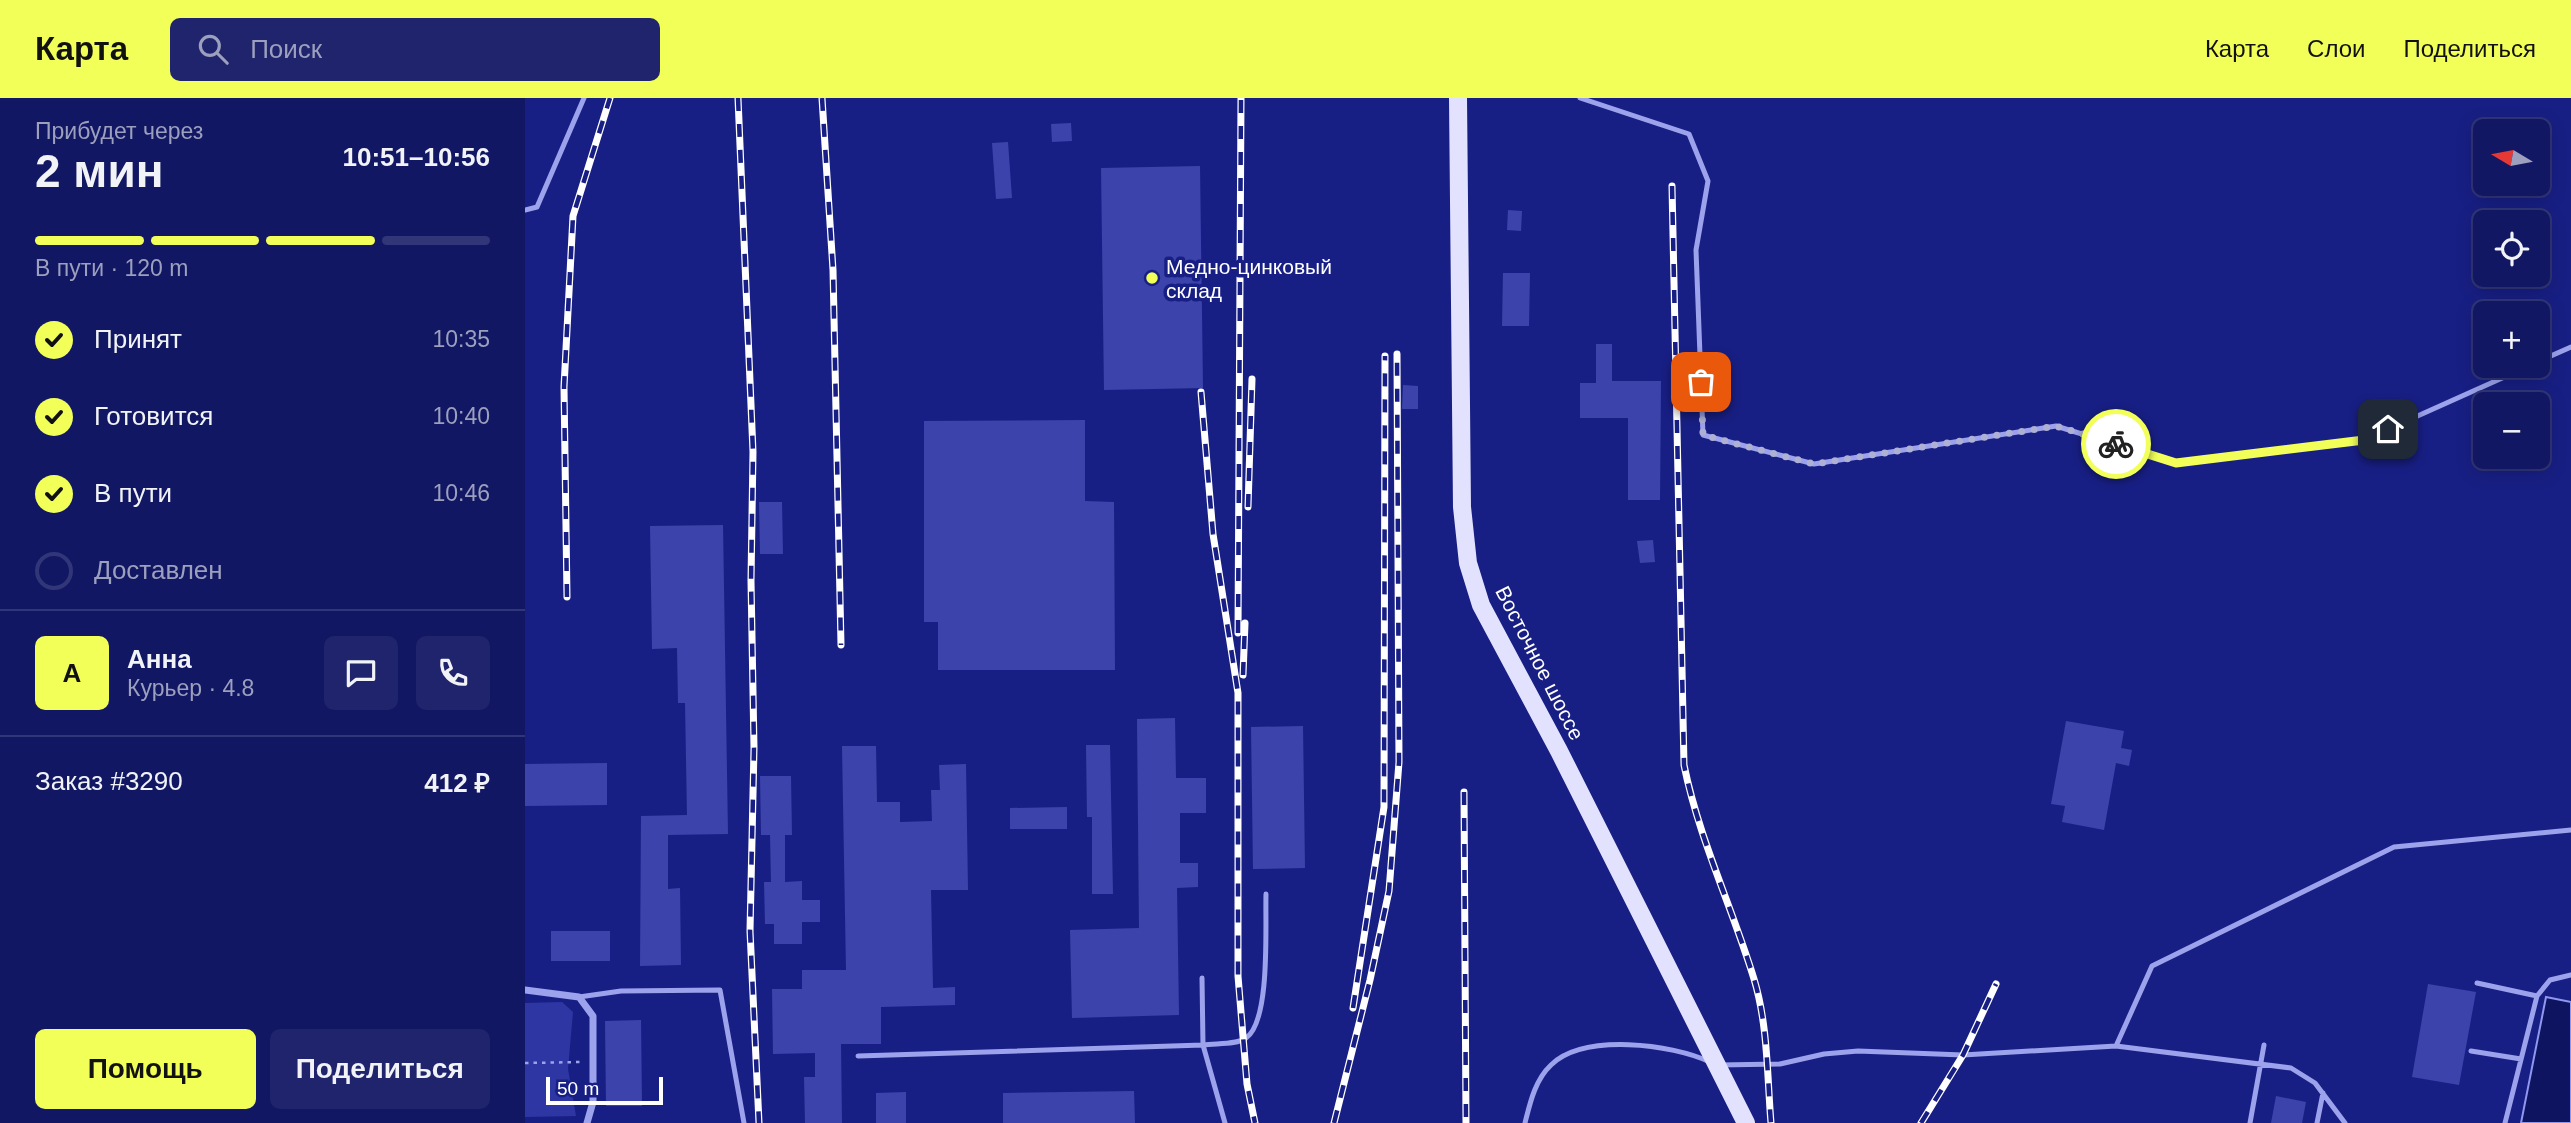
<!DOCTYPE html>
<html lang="ru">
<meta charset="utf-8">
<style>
:root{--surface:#121763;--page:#1f246c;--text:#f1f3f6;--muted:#9c9fbe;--line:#313678;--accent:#f1ff58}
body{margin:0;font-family:Helvetica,sans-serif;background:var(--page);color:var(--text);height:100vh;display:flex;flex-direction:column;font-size:26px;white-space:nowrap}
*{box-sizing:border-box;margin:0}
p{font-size:23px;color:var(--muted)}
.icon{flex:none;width:38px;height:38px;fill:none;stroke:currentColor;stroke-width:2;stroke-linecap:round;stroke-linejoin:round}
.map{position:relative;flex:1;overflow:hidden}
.side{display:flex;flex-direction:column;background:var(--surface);width:525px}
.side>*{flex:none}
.needle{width:46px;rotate:280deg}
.tools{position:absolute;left:1948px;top:21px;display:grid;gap:14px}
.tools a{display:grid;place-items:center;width:77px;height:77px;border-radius:10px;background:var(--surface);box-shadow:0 4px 18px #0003,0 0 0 2px var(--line);font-size:35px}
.scale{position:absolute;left:21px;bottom:18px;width:117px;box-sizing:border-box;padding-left:7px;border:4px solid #fff;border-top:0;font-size:19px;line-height:24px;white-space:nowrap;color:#fff;-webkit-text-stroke:5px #181f84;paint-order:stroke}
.pin{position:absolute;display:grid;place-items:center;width:60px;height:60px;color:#fff;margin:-30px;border-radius:14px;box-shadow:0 4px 10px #0006}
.courier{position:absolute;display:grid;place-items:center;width:70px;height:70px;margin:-35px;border:5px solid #f1ff58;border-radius:50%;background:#fff;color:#222;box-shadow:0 2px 9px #0007}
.headline em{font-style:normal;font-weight:700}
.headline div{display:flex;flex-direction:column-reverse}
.headline{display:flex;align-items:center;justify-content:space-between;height:119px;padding:0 35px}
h1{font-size:46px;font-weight:700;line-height:52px}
.bar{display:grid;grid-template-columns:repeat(4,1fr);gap:10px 7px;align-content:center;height:84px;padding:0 35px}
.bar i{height:9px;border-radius:5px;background:var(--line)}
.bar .active{background:var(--accent)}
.bar p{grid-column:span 4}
.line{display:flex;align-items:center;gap:18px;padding:0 35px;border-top:2px solid var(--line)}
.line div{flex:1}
.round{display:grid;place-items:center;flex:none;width:74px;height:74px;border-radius:10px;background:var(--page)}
ol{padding:0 35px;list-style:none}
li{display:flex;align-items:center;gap:21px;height:77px}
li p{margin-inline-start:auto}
li .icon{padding:7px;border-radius:50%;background:var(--accent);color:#111;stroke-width:4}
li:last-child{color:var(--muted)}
li i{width:38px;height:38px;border:4px solid var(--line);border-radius:50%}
.button{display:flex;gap:14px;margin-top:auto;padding:14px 35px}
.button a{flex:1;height:80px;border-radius:10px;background:var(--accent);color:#111;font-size:28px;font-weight:700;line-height:80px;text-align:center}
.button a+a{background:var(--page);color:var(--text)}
header{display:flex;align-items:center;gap:42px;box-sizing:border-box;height:98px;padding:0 35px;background:var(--accent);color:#111}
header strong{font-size:33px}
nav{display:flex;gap:38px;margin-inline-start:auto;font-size:24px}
.search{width:490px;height:63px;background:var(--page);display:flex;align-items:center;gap:18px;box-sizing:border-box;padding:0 24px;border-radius:10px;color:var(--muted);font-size:26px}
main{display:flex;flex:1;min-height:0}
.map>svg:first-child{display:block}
.green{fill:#2e36a4}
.water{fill:#0f1461;stroke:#8f97ef;stroke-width:2}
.building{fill:#3c44ab}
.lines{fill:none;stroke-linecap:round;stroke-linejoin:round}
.path{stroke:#9ca3ec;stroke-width:2.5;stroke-dasharray:3.5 5;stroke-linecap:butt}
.lane{stroke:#9ca3ec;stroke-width:5}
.street{stroke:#9ca3ec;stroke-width:7}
.primary{stroke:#e2e2ff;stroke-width:18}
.rail-casing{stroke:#fff;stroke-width:7}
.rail{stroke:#181f84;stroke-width:4.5;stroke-dasharray:13;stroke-linecap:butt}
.done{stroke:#aeb1d4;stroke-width:7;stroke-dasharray:0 12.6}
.route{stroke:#f1ff58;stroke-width:9}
.poi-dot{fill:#f1ff58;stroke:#181f84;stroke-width:2.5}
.labels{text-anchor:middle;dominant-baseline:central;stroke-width:7;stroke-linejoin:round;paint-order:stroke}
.poi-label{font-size:21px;fill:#fff;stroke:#181f84;text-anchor:start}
.street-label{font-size:21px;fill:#fff;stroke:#181f84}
</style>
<header>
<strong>Карта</strong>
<div class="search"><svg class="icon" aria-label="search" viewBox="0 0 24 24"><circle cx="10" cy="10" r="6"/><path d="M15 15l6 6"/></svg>Поиск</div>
<nav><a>Карта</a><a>Слои</a><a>Поделиться</a></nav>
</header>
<main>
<section class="side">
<div class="headline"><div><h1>2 мин</h1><p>Прибудет через</p></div><em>10:51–10:56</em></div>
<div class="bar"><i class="active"></i><i class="active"></i><i class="active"></i><i></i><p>В пути · 120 m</p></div>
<ol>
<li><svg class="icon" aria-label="check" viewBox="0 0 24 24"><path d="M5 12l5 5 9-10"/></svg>Принят<p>10:35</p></li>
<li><svg class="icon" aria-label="check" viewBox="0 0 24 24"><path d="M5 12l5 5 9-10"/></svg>Готовится<p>10:40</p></li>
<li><svg class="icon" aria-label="check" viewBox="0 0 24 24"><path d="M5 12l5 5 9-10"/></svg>В пути<p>10:46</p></li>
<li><i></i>Доставлен</li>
</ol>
<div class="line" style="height:126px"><b class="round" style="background:var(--accent);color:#111">А</b><div><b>Анна</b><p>Курьер · 4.8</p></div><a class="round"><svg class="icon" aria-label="chat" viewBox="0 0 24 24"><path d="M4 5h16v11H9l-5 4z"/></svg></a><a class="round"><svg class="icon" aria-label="phone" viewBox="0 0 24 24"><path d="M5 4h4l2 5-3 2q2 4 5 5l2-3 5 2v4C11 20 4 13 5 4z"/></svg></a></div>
<div class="line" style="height:91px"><div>Заказ #3290</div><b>412 ₽</b></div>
<div class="button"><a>Помощь</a><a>Поделиться</a></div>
</section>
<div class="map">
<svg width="2046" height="1025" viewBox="0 0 2046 1025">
<rect width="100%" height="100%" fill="#181f84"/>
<path class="green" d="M37 904 48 914 43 971 51 1018 0 1019V905Z"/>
<path class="water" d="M2021 899 2046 904V1025H1996Z"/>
<path class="building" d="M546 25 547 43 527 44 526 26Z
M483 44 487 100 471 101 467 45Z
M675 68 678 290 579 292 576 70Z
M983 112 997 113 996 133 982 132Z
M978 175H1005L1004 228H977Z
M1071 246H1087V283H1136L1135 402H1103V320H1055V285H1071Z
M878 287 893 288V311H877Z
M560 322V403L589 404 590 572H413V524H399V323Z
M234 404H257L258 456H235Z
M198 427 203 736 143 737V791L155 790 156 867 115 868 116 718 162 717 160 605H153L152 550 127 551 125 428Z
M1128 442 1130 464 1115 465 1112 443Z
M650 620 651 680H681V715H655V765H673V789L652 790 654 917 547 920 545 832 614 830 612 621Z
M1541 623 1599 633 1596 650 1607 652 1604 668 1591 665 1579 732 1537 724 1540 708 1526 706Z
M778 628 780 770 728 771 726 629Z
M561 647H585L588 796H567V719H562Z
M317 648H351L352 704H375V724L407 723 406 692H415L414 667 441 666 443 792H406L408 890 430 889V907L356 909V946H316L317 1025H280L279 979H290V955L248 956 247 891H277V872H321Z
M82 665V707L0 708V666Z
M235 678H266L267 737H260V784L277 783V802H295V824H277V846H249V826H240L239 784H246L245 737H236Z
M542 709V731H485V710Z
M26 833H85V863H26Z
M1903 886 1951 894 1934 987 1887 979Z
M116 922 117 1008H81L80 923Z
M609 993 610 1025H478V995Z
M381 994V1025H351V995Z
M1751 998 1781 1004 1777 1025H1746Z"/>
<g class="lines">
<path class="path" d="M0 965 56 964"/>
<path class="lane" d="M1055 0 1164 36 1183 83 1171 152 1178 337 1289 366 1531 328 1651 365 1839 342 2004 268
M0 112 12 109 59 0
M2012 264 2046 249
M677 880 678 947 700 1025
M1952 885 2012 898
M54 899 96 893 195 892 219 1025
M1591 948 1627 868 1869 749 2046 732
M1946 953 1996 961
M333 958 678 947C691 945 712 947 721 940 746 923 740 826 741 796
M1194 967 1255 966 1299 956 1333 953 1438 957 1591 948 1766 970 1790 985 1820 1025
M1000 1025C1005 1005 1010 982 1026 967 1059 935 1147 946 1185 964
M1725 1025 1739 947
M1792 1025 1798 995
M1980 1025 2012 898 2025 882 2046 877"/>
<path class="street" d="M0 892 54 899 68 918V1004L62 1025"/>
<path class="primary" d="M933 0 937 409 943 465 956 507 1034 653 1221 1025"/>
<defs>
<path id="rail" d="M213 0 228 354 226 483 229 650 225 833 234 1025
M297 0 308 172 316 547
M1147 88 1159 667C1174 741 1207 809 1229 881 1243 927 1242 977 1246 1025
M676 294 688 436 713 595V878L722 986 730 1025
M723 409 727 281
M42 499 39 289 48 118 85 0
M713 535 716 0
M718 577 720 525
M939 694 941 1025
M828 910 859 709 860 258
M809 1025 845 882 864 793 874 664 872 256
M1396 1025 1438 957 1471 886"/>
</defs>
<use href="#rail" class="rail-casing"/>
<use href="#rail" class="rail"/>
</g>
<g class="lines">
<path class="done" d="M1176 284 1178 337 1289 366 1531 328 1591 346"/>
<path class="route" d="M1591 346 1651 365 1839 342 1863 331"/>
</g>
<circle class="poi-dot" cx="627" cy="180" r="7"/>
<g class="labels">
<g class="poi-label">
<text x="641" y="168">Медно-цинковый<tspan x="641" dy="24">склад</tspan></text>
</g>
<g class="street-label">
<text transform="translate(1015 565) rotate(63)">Восточное шоссе</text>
</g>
</g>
</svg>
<div class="tools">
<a><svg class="needle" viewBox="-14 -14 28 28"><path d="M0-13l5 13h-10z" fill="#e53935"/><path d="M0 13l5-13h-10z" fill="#9c9fbe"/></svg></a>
<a><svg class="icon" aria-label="locate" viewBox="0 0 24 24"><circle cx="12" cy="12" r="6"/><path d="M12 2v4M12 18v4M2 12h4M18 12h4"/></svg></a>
<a>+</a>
<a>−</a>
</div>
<div class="scale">50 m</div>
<div class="pin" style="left:1176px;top:284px;background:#ea580c"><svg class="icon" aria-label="bag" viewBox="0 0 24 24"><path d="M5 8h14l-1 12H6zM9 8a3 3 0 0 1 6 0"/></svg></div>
<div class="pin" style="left:1863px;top:331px;background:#1f2937"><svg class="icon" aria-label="home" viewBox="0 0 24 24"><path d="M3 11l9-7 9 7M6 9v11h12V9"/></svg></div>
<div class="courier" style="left:1591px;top:346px"><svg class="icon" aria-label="bike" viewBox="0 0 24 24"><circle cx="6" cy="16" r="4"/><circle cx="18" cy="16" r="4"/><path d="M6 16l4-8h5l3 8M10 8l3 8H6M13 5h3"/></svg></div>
</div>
</main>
